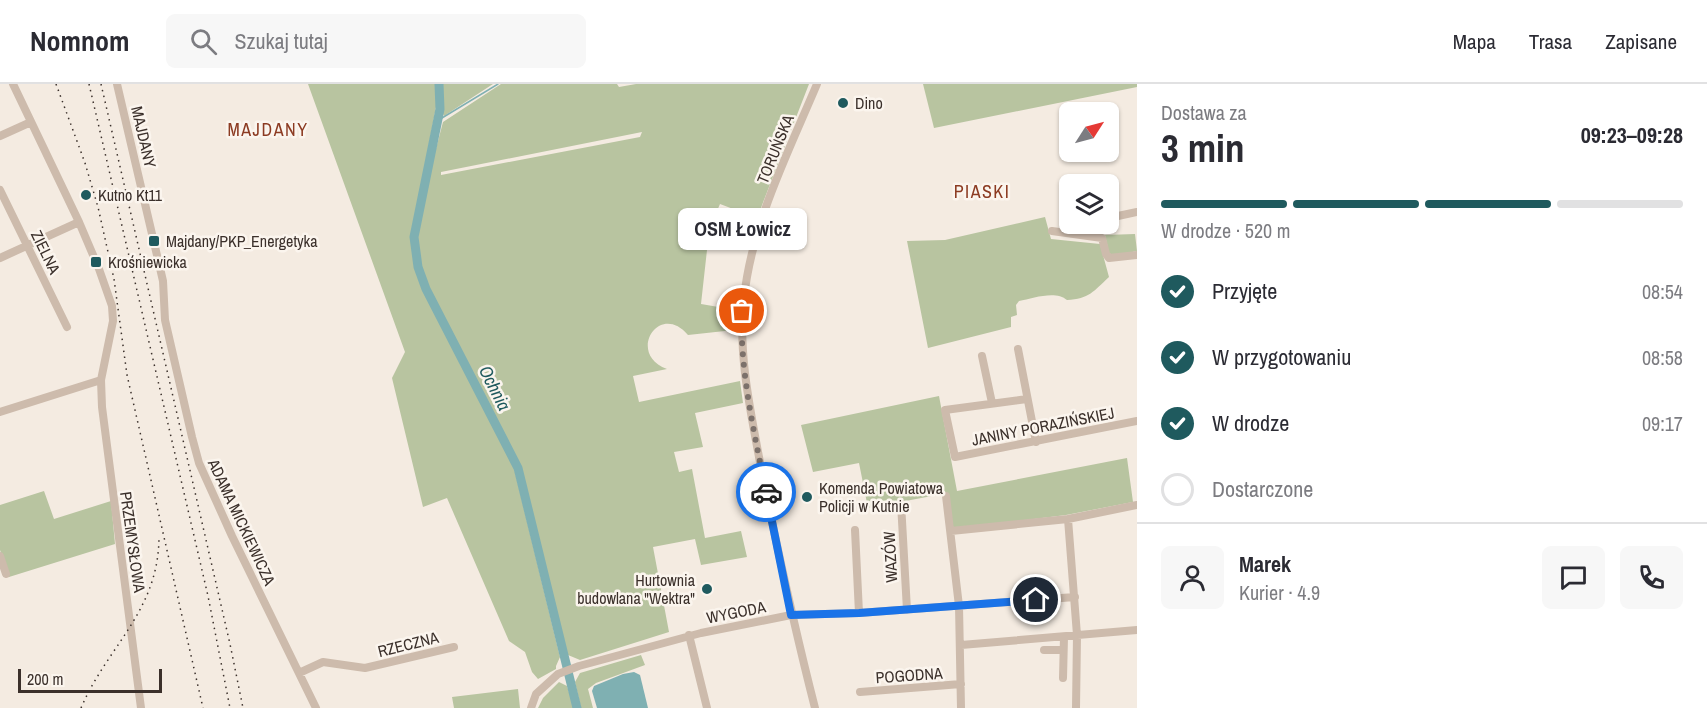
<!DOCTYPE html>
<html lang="pl">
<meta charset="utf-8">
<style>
:root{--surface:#fff;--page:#f7f7f7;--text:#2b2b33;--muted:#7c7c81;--line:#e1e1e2;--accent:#1f5a5e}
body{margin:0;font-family:"Archivo Narrow",sans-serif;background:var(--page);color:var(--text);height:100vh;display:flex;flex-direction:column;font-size:22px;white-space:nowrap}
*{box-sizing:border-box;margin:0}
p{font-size:20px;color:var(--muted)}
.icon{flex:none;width:33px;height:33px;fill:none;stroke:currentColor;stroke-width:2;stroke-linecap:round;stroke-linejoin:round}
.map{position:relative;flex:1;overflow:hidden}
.side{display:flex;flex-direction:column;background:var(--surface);width:570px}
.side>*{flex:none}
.needle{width:39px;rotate:54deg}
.tools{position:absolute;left:1059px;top:18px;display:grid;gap:12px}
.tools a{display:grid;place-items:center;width:60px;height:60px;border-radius:9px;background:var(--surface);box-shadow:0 2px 4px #0004;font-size:30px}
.scale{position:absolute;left:18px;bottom:15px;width:144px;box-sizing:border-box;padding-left:6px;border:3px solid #3b302b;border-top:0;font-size:16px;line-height:21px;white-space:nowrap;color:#3b302b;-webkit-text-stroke:4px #fbf5ee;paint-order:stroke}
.pin{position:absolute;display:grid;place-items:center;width:51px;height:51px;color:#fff;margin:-26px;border:3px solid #fff;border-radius:50%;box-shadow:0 2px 6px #0007}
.courier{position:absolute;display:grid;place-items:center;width:60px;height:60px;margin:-30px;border:4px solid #1a73e8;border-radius:50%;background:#fff;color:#222;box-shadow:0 2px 8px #0007}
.bubble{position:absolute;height:42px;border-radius:9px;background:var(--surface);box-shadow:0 2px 4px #0004;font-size:20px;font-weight:700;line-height:42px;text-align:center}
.headline em{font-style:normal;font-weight:700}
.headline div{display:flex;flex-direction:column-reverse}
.headline{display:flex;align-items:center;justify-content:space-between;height:102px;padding:0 24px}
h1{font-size:39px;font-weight:700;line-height:45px}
.bar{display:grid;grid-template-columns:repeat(4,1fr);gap:9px 6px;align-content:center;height:72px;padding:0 24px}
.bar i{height:8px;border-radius:4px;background:var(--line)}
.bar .current{background:var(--accent)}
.bar p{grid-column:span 4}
.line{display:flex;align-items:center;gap:15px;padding:0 24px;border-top:2px solid var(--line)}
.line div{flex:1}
.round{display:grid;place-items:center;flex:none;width:63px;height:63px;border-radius:9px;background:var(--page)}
ol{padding:0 24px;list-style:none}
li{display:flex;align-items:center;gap:18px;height:66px}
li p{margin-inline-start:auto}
li .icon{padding:6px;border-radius:50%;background:var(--accent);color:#fff;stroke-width:4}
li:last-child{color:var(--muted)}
li i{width:33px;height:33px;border:3px solid var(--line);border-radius:50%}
header{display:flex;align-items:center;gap:36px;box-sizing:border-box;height:84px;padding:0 30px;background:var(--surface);border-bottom:2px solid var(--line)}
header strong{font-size:28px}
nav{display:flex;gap:33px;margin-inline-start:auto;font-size:21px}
.search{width:420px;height:54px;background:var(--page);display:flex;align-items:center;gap:15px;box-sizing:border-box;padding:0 21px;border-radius:9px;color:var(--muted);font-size:22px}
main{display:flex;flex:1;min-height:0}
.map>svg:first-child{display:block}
.green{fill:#b8c4a0;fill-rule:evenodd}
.water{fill:#7fb0b2}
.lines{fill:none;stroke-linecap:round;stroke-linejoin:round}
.stream{stroke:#7fb0b2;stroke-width:1.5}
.river{stroke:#7fb0b2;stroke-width:9}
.minor{stroke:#cdbbac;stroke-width:8}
.rail{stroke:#3b302b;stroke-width:1.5;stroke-dasharray:1.5 4.5;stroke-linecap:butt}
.done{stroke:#7c716b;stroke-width:6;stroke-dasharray:0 10.8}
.route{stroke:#1a73e8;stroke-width:8}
.poi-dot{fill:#1f5a5e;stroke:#fbf5ee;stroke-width:2}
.labels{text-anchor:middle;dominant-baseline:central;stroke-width:5;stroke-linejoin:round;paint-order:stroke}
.poi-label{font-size:16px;fill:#3b302b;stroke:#fbf5ee;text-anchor:start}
.street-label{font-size:16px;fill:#3b302b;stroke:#fbf5ee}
.neighbourhood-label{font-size:18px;letter-spacing:1.5px;fill:#8c3b22;stroke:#fbf5ee}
.water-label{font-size:18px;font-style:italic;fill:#1f5a5e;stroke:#fbf5ee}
</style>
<header>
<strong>Nomnom</strong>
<div class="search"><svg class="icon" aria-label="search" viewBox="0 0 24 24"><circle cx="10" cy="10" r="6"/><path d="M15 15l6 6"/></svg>Szukaj tutaj</div>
<nav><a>Mapa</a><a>Trasa</a><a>Zapisane</a></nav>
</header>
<main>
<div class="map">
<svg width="1137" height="624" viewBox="0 0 1137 624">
<rect width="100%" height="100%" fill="#f4ebe1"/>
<path class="green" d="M308 0H436V23L413 144 412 165 417 189 425 209 491 335 514 384 560 573 556 582V585L538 595 532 588 525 568 509 557 447 414 423 423 392 294 405 268Z
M442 0H493L444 32 442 28Z
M501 0H617L619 3 636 0H809L757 134 720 120 711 141 708 157 701 220 736 226 734 246 688 251C659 217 626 270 667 285L633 292 639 318 740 297 743 319 695 329 703 363 674 368 679 388 692 385 705 454 741 447 747 473 701 481 695 455 653 463 669 548 580 576 568 571 518 377 431 207 422 186 417 159 427 99 443 38ZM642 48 640 53 441 91V88Z
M923 0H1137V3L934 44Z
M1045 133 1051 155 1100 160 1109 193C1094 207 1089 215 1067 216 1056 206 1033 214 1019 217L1016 221 1017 231 1011 233V243L928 264 907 157 945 156Z
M1135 150 1137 167 1114 172 1109 169 1105 151Z
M939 312 957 407 1127 374 1133 418 1066 431 953 445 948 409 868 424 859 379 813 388 801 341Z
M44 407 54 435 111 417 115 460 9 493 0 466V421Z
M641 571 645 581 596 599 588 605 593 624H581L575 598 580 589Z
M559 598 567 602 574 624H538L543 614Z
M518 605 520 624H454L452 613Z"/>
<path class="water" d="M634 588 640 591 648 624H597L592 607 594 602 623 590Z"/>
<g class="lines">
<path class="stream" d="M437 37 498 0"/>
<path class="river" d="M439 0 440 25 414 153 418 183 426 205 518 384 577 624"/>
<path class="minor" d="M13 0 79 138 99 185 112 222 113 237 101 296 102 323 141 624
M117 0 163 197 165 236 192 353 199 379 232 452 316 624
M0 52 31 38
M0 106 67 243
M1118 132 1137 128
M1052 147 1102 154 1106 170 1109 174 1137 171
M0 174 79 138
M1018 265 1036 358
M982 272 992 319
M1027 315 945 326 955 373 1137 337
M0 328 101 296
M946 412 959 522 961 624
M901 419 907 526
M1068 435 1077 551 1076 624
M855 446 859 529
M951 447 1068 435 1137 421
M0 472 6 490
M689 551 707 624
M961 561 1137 546
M1044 566H1063
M299 589 323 578 365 584 454 563
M1063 594 1064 553
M860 608 961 600
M531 624 536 610 558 590 579 582 701 549 791 531 859 529 1075 513
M815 624C795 546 778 468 762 389 752 334 737 270 744 214 752 139 788 69 817 0"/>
<path class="rail" d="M56 0 85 79 98 123 114 195 127 291 203 624
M89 0 208 512 230 624
M101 0 230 560 243 624
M81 624C108 561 159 527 159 452"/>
</g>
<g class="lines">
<path class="done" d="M742 227C739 284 755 352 766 408"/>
<path class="route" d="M766 408 791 531 859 529 1036 516"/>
</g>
<g class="poi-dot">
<circle cx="843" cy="19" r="6"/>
<circle cx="86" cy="111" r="6"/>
<rect x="148" y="151" width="12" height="12" rx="3"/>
<rect x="90" y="172" width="12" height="12" rx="3"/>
<circle cx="807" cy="413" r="6"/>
<circle cx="707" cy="505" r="6"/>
</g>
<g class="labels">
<g class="poi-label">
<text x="855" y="19">Dino</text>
<text x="98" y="111">Kutno Kt11</text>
<text x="166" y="157">Majdany/PKP_Energetyka</text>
<text x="108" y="178">Krośniewicka</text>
<text x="819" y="404">Komenda Powiatowa<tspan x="819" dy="18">Policji w Kutnie</tspan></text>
<text x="695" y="496" text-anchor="end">Hurtownia<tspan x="695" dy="18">budowlana "Wektra"</tspan></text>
</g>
<g class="street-label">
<text transform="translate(144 53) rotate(77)">MAJDANY</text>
<text transform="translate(775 65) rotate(-68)">TORUŃSKA</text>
<text transform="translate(46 168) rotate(64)">ZIELNA</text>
<text transform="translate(1043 342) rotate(-11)">JANINY PORAZIŃSKIEJ</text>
<text transform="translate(242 438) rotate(65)">ADAMA MICKIEWICZA</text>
<text transform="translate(133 458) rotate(82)">PRZEMYSŁOWA</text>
<text transform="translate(890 473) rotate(-93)">WAZÓW</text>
<text transform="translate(736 528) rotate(-11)">WYGODA</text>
<text transform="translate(408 560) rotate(-14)">RZECZNA</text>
<text transform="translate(909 591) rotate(-4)">POGODNA</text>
</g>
<g class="neighbourhood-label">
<text x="268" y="45">MAJDANY</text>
<text x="982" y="107">PIASKI</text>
</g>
<g class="water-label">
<text transform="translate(495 304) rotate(63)">Ochnia</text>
</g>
</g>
</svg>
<div class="tools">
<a><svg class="needle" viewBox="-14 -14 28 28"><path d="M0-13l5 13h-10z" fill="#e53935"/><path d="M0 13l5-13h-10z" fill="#7c7c81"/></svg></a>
<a><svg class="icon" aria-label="layers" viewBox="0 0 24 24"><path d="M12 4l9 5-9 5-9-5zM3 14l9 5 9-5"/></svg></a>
</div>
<div class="scale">200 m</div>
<div class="pin" style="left:742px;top:227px;background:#ea580c"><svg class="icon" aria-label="bag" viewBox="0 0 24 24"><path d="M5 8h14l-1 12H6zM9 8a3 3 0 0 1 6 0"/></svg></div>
<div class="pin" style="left:1036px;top:516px;background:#1f2937"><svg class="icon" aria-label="home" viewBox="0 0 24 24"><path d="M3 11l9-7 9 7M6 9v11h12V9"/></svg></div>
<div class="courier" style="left:766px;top:408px"><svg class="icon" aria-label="car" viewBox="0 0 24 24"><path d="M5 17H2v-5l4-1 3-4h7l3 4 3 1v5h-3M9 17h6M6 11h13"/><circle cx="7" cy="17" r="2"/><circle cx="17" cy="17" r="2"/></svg></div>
<div class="bubble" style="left:678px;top:124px;width:129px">OSM Łowicz</div>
</div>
<section class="side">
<div class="headline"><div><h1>3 min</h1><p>Dostawa za</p></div><em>09:23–09:28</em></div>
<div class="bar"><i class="current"></i><i class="current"></i><i class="current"></i><i></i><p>W drodze · 520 m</p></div>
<ol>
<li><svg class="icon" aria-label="check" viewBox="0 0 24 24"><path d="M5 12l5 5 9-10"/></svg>Przyjęte<p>08:54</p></li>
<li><svg class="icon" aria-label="check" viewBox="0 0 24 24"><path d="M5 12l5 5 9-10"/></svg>W przygotowaniu<p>08:58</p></li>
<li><svg class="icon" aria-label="check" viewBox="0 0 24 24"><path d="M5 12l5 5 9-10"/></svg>W drodze<p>09:17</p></li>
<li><i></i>Dostarczone</li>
</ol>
<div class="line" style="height:108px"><a class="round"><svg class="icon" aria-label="person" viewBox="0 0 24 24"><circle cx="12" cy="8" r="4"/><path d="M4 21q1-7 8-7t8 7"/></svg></a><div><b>Marek</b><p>Kurier · 4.9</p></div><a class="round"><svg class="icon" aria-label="chat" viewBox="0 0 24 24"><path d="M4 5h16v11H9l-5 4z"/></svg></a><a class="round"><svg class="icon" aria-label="phone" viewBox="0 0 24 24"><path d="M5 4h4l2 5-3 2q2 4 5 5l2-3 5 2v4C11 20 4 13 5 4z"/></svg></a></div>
</section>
</main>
